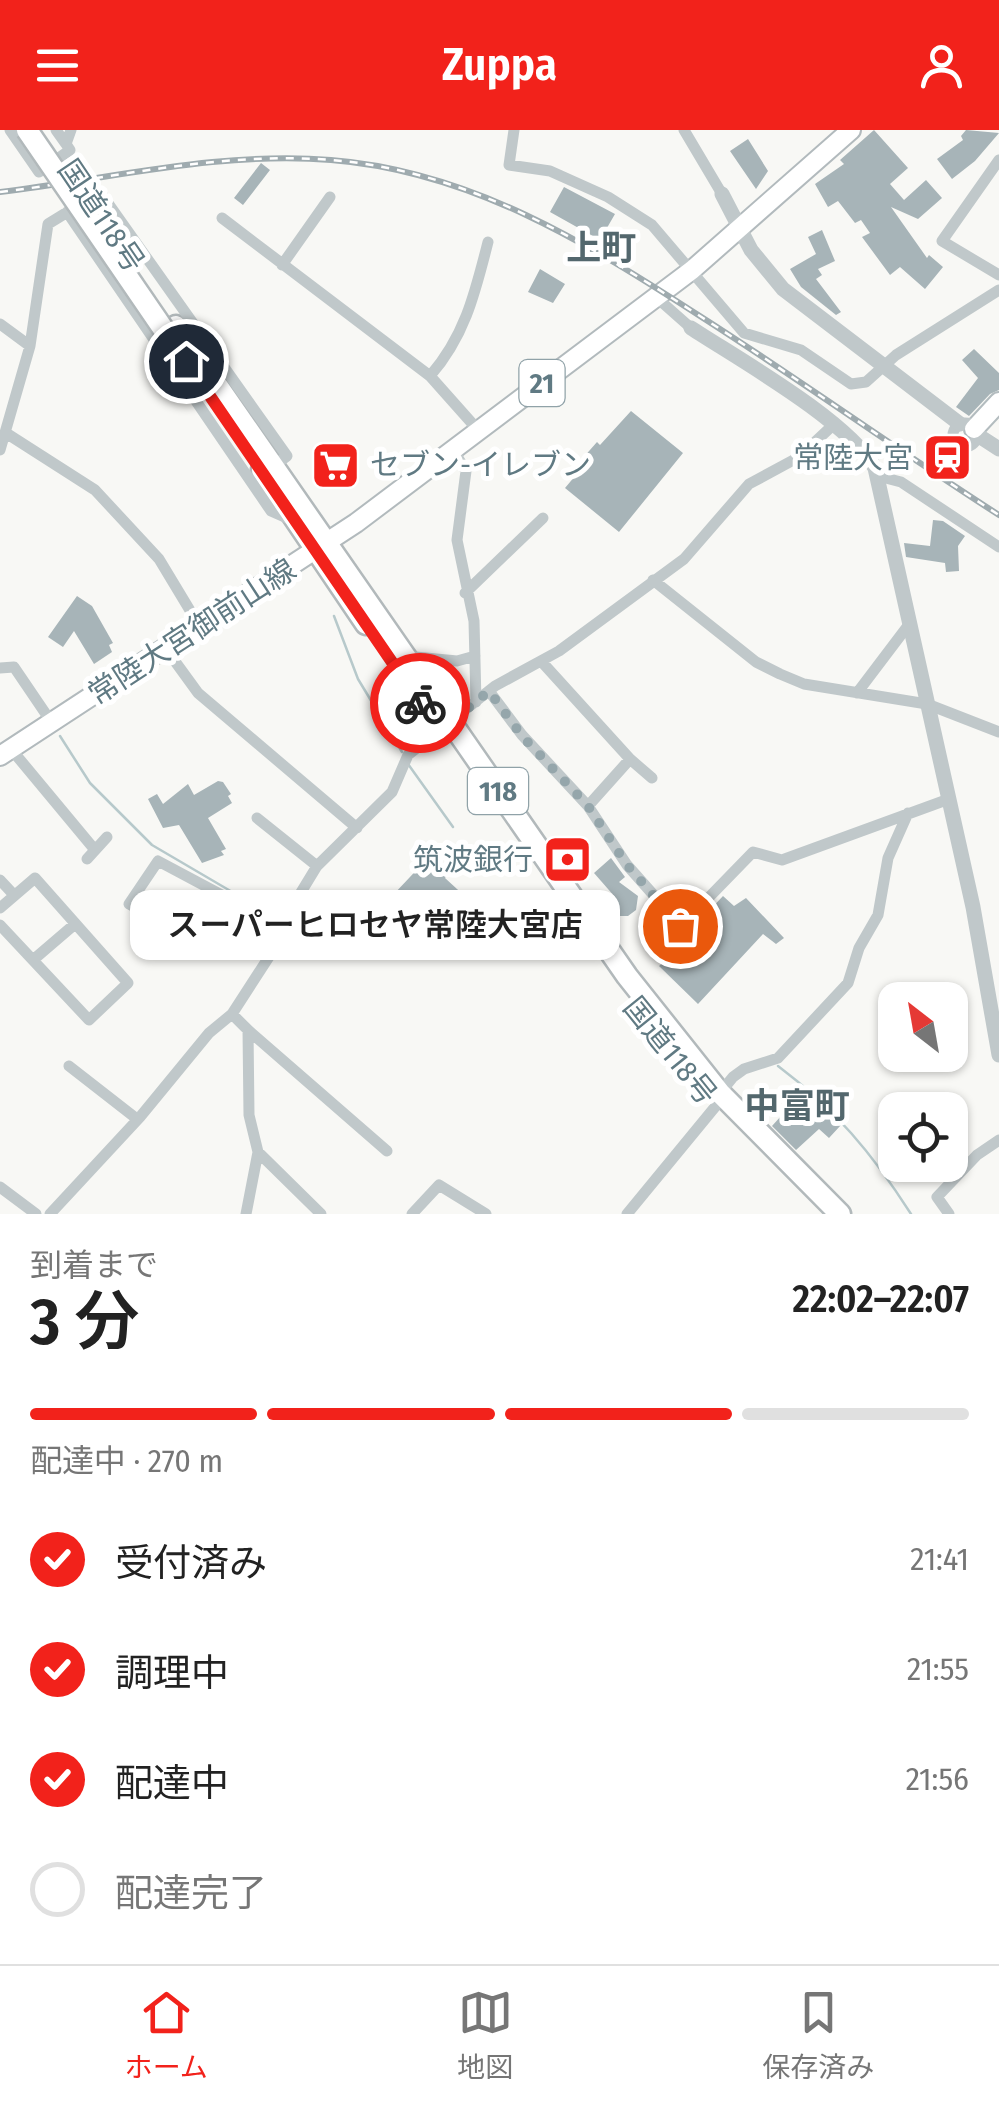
<!DOCTYPE html>
<html lang="ja">
<meta charset="utf-8">
<style>
:root{--surface:#fff;--page:#f2f2f2;--text:#222;--muted:#767676;--line:#e0e0e0;--accent:#f2221b}
body{margin:0;font-family:"Fira Sans Condensed","Noto Sans JP",sans-serif;background:var(--page);color:var(--text);height:100vh;display:flex;flex-direction:column;font-size:38px;white-space:nowrap}
*{box-sizing:border-box;margin:0}
p{font-size:32px;color:var(--muted)}
.icon{flex:none;width:55px;height:55px;fill:none;stroke:currentColor;stroke-width:2;stroke-linecap:round;stroke-linejoin:round}
.map{position:relative;height:1084px;overflow:hidden}
.side{display:flex;flex-direction:column;background:var(--surface);flex:1}
.side>*{flex:none}
.needle{width:65px;rotate:329deg}
.fabs{position:absolute;left:878px;top:852px;display:grid;gap:20px}
.fabs a{display:grid;place-items:center;width:90px;height:90px;border-radius:20px;background:var(--surface);box-shadow:0 2px 8px #0004;font-size:50px}
.pin{position:absolute;display:grid;place-items:center;width:85px;height:85px;color:#fff;margin:-42px;border:5px solid #fff;border-radius:50%;box-shadow:0 2px 10px #0007}
.courier{position:absolute;display:grid;place-items:center;width:100px;height:100px;margin:-50px;border:8px solid #f2221b;border-radius:50%;background:#fff;color:#222;box-shadow:0 2px 12px #0007}
.bubble{position:absolute;height:70px;border-radius:20px;background:var(--surface);box-shadow:0 2px 8px #0004;font-size:32px;font-weight:600;line-height:70px;text-align:center}
.overview em{font-style:normal;font-weight:600}
.overview div{display:flex;flex-direction:column-reverse}
.overview{display:flex;align-items:center;justify-content:space-between;height:170px;padding:0 30px}
h1{font-size:65px;font-weight:600;line-height:75px}
.bar{display:grid;grid-template-columns:repeat(4,1fr);gap:15px 10px;align-content:center;height:120px;padding:0 30px}
.bar i{height:12px;border-radius:8px;background:var(--line)}
.bar .on{background:var(--accent)}
.bar p{grid-column:span 4}
ol{padding:0 30px;list-style:none}
li{display:flex;align-items:center;gap:30px;height:110px}
li p{margin-inline-start:auto}
li .icon{padding:10px;border-radius:50%;background:var(--accent);color:#fff;stroke-width:4}
li:last-child{color:var(--muted)}
li i{width:55px;height:55px;border:5px solid var(--line);border-radius:50%}
header{display:flex;justify-content:space-between;align-items:center;height:130px;padding:0 30px;background:var(--accent);color:#fff;font-size:45px;font-weight:600}
.tab-bar{display:flex;justify-content:space-around;align-items:center;height:140px;border-top:2px solid var(--line);background:var(--surface);font-size:28px;color:var(--muted)}
.tab-bar a{display:grid;justify-items:center;gap:5px}
.tab-bar .on{color:var(--accent)}
.map>svg:first-child{display:block}
.lines{fill:none;stroke-linecap:round;stroke-linejoin:round}
.stream{stroke:#b7c9cb;stroke-width:2.5}
.building{fill:#a7b4b8}
.secondary-casing{stroke:#b3bcbf;stroke-width:22}
.primary-casing{stroke:#b2babd;stroke-width:22}
.trunk-casing{stroke:#b2b9bb;stroke-width:25}
.minor{stroke:#c0c8ca;stroke-width:11}
.tertiary{stroke:#c0c8ca;stroke-width:15}
.secondary{stroke:#fff;stroke-width:18}
.primary{stroke:#fff;stroke-width:18}
.trunk{stroke:#fff;stroke-width:20}
.rail-casing{stroke:#9fabaf;stroke-width:6}
.rail{stroke:#fff;stroke-width:2.5;stroke-dasharray:8;stroke-linecap:butt}
.trunk-bridge-casing{stroke:#b2b9bb;stroke-width:25;stroke-linecap:butt}
.trunk-bridge{stroke:#fff;stroke-width:20}
.done{stroke:#95a6ab;stroke-width:10;stroke-dasharray:0 18}
.route{stroke:#f2221b;stroke-width:12}
.labels{text-anchor:middle;dominant-baseline:central;stroke-width:10;stroke-linejoin:round;paint-order:stroke}
.shield{fill:#fff;stroke:#90a2a8;stroke-width:2.5}
.shield-label{font-size:28px;font-weight:bold;fill:#607a83}
.street-label{font-size:30px;fill:#607a83;stroke:#fff}
.poi-label{font-size:30px;fill:#607a83;stroke:#fff;text-anchor:end}
.quarter-label{font-size:35px;font-weight:bold;fill:#53676d;stroke:#fff}
</style>
<header><svg class="icon" aria-label="menu" viewBox="0 0 24 24"><path d="M4 6h16M4 12h16M4 18h16"/></svg>Zuppa<svg class="icon" aria-label="person" viewBox="0 0 24 24"><circle cx="12" cy="8" r="4"/><path d="M4 21q1-7 8-7t8 7"/></svg></header>
<div class="map">
<svg width="999" height="1084" viewBox="0 0 999 1084">
<rect width="100%" height="100%" fill="#f8f8f5"/>
<g class="lines">
<path class="stream" d="M334 486 358 549 402 622
M60 606 90 653 152 715 251 773
M408 634 453 697
M258 777 282 790
M289 794 314 805 381 768
M778 936C835 979 872 1023 911 1084"/>
</g>
<path class="building" d="M874 0 908 38 890 54 904 70 926 50 942 68 918 89 891 77 927 128 929 125 943 137 925 159 900 137 890 145 862 107 870 103 861 90 855 93 838 71 828 77 815 54 844 34 840 30Z
M966 0 999 3 975 31 952 49 937 29 963 10 961 6Z
M748 9 768 41 756 59 730 21Z
M261 33 270 40 243 75 234 68Z
M564 57 615 84 600 110 550 82Z
M822 100 835 131 818 139 822 145 816 149 841 182 836 185 801 157 790 139 816 124 808 107Z
M540 139 565 154 553 173 528 162Z
M974 219 999 243V260L990 264 969 286 956 277 978 248 962 230Z
M631 281 683 323 619 402 565 358 586 333 582 329 597 312 600 315Z
M933 312 968 329 959 343 926 322Z
M344 317 354 337 327 352 316 332Z
M933 390 943 391 965 406 958 416 959 441 946 442 945 433 906 427 904 413 930 416Z
M77 466 92 476 113 513 109 515 112 522 94 534 74 501 63 517 48 507Z
M218 651 223 652 231 664 228 666 232 673 208 688 226 719 221 721 224 725 202 733 179 695 163 698 148 669 157 664 163 674 188 654 194 665Z
M566 709 589 742 577 750 554 717Z
M611 728 625 747 619 752 638 766 636 780 628 786H617L609 779 607 774 615 767 594 743Z
M426 730 432 736 438 734 448 743 445 748 469 770 475 765 488 778 450 818 393 765Z
M723 766 734 776 746 768 784 808 776 814 763 804 698 874 659 836 679 819 672 811 688 803Z
M815 966 841 995 829 1008 819 999 796 1020 772 996 790 976 798 984Z"/>
<g class="lines">
<defs>
<path id="secondary" d="M974 299 999 272"/>
<path id="primary" d="M0 626 356 393 692 140 851 0"/>
<path id="trunk" d="M176 196 627 846 720 963 840 1084
M262 340 366 494"/>
</defs>
<use href="#secondary" class="secondary-casing"/>
<use href="#primary" class="primary-casing"/>
<use href="#trunk" class="trunk-casing"/>
<path class="minor" d="M10 0 39 42 70 20 66 14 71 0
M56 0 66 14
M514 0 509 35 550 41 608 67 652 95 744 203 801 220 851 254 866 252 896 225 999 160
M684 0 722 64
M999 30 942 111 999 145
M67 82 271 381 296 392
M222 88 430 246 478 300
M282 135 330 67
M656 167 691 198
M0 194 30 216
M430 246C465 206 475 163 488 112
M953 305a12 12 0 1 1 24 0a12 12 0 1 1-24 0Z
M6 303 95 360 159 429 200 497
M0 320 30 216 48 94 100 62 287 326 275 335
M453 320 466 341 457 410 474 491 476 572
M878 346 901 352 999 417
M653 450 756 532 780 544 804 554 927 574 999 602
M465 463 543 388
M166 519 198 563 357 698
M405 526 457 531 475 526
M541 531 630 629 652 648
M0 538 14 537 52 593
M489 561 522 605 588 676 627 735 681 796 753 722 782 730 949 669
M857 563 910 493
M11 619 95 720
M588 676 630 629
M257 688 317 736
M87 729 107 707
M0 750 14 765
M0 778 35 748 128 853 89 890 0 795
M250 780 158 731 129 774 219 824 258 767 289 782
M33 830 75 794
M232 884 248 900 249 985 258 1022 246 1084
M248 900 387 1021
M69 936 137 989
M258 1022 321 1084
M0 1057 36 1084
M50 1084 140 987 209 903 232 884 276 816 289 782 317 736 392 662 408 625 495 556 559 521 684 429 749 354 799 327 832 296
M412 1084 439 1055 486 1084
M627 1084 715 977 720 963 733 947 744 939 778 928 848 853 859 818 878 785 888 728 908 683
M949 1084 937 1067 977 1025 999 1010"/>
<path class="tertiary" d="M722 64 751 120 783 159 960 294
M691 198C740 230 847 290 875 338L973 777 999 925
M979 306 999 319"/>
<use href="#secondary" class="secondary"/>
<use href="#primary" class="primary"/>
<use href="#trunk" class="trunk"/>
<defs>
<path id="rail" d="M0 62C110 49 219 21 331 30 471 41 587 113 703 188 803 252 899 321 999 385"/>
</defs>
<use href="#rail" class="rail-casing"/>
<use href="#rail" class="rail"/>
<defs>
<path id="trunk-bridge" d="M27 0 166 203"/>
</defs>
<use href="#trunk-bridge" class="trunk-bridge-casing"/>
<use href="#trunk-bridge" class="trunk-bridge"/>
</g>
<g class="lines">
<path class="done" d="M420 573 440 601 489 561 522 606 588 676 627 735 680 796"/>
<path class="route" d="M186 231 420 573"/>
</g>
<defs>
<symbol id="station-square" viewBox="-11 -11 22 22"><rect x="-9" y="-9" width="18" height="18" rx="4" fill="#f2221b" stroke="#fff"/><path d="M-3-6H3Q5-6 5-4V2Q5 4 3 4L4.5 6H3L1.5 4h-3L-3 6H-4.5L-3 4Q-5 4-5 2V-4Q-5-6-3-6ZM-3.5-4v3h7v-3ZM-3.5 1v1.5H-2V1ZM2 1v1.5H3.5V1Z" fill="#fff"/></symbol>
<symbol id="supermarket-square" viewBox="-11 -11 22 22"><rect x="-9" y="-9" width="18" height="18" rx="4" fill="#f2221b" stroke="#fff"/><path d="M-6-5.5h2.5l.6 2H6L4.5 2H-2.5L-4.4-4H-6ZM-1.5 3.2a1.3 1.3 0 1 0 .1 0ZM3 3.2a1.3 1.3 0 1 0 .1 0Z" fill="#fff"/></symbol>
<symbol id="bank-square" viewBox="-11 -11 22 22"><rect x="-9" y="-9" width="18" height="18" rx="4" fill="#f2221b" stroke="#fff"/><path d="M-6-4H6V4H-6ZM0-2.3a2.3 2.3 0 1 0 0 4.6a2.3 2.3 0 1 0 0-4.6Z" fill="#fff"/></symbol>
</defs>
<g fill-rule="evenodd">
<use href="#station-square" x="920" y="300" width="55" height="55"/>
<use href="#supermarket-square" x="308" y="308" width="55" height="55"/>
<use href="#bank-square" x="540" y="702" width="55" height="55"/>
</g>
<g class="labels">
<g class="shield">
<rect x="519.5" y="230" width="45" height="46" rx="8"/>
<rect x="468" y="638" width="60" height="46" rx="8"/>
</g>
<g class="shield-label">
<text x="542" y="253">21</text>
<text x="498" y="661">118</text>
</g>
<g class="street-label">
<text transform="translate(101 86) rotate(56)">国道118号</text>
<text transform="translate(192 502) rotate(-33)">常陸大宮御前山線</text>
<text transform="translate(670 921) rotate(51)">国道118号</text>
</g>
<g class="poi-label">
<text x="913" y="328">常陸大宮</text>
<text x="370" y="335" text-anchor="start">セブン-イレブン</text>
<text x="533" y="730">筑波銀行</text>
</g>
<g class="quarter-label">
<text x="601" y="118">上町</text>
<text x="797" y="976">中富町</text>
</g>
</g>
</svg>
<div class="fabs">
<a><svg class="needle" viewBox="-14 -14 28 28"><path d="M0-13l5 13h-10z" fill="#e53935"/><path d="M0 13l5-13h-10z" fill="#767676"/></svg></a>
<a><svg class="icon" aria-label="locate" viewBox="0 0 24 24"><circle cx="12" cy="12" r="6"/><path d="M12 2v4M12 18v4M2 12h4M18 12h4"/></svg></a>
</div>
<div class="pin" style="left:680px;top:796px;background:#ea580c"><svg class="icon" aria-label="bag" viewBox="0 0 24 24"><path d="M5 8h14l-1 12H6zM9 8a3 3 0 0 1 6 0"/></svg></div>
<div class="pin" style="left:186px;top:231px;background:#1f2937"><svg class="icon" aria-label="home" viewBox="0 0 24 24"><path d="M3 11l9-7 9 7M6 9v11h12V9"/></svg></div>
<div class="courier" style="left:420px;top:573px"><svg class="icon" aria-label="bike" viewBox="0 0 24 24"><circle cx="6" cy="16" r="4"/><circle cx="18" cy="16" r="4"/><path d="M6 16l4-8h5l3 8M10 8l3 8H6M13 5h3"/></svg></div>
<div class="bubble" style="left:130px;top:760px;width:490px">スーパーヒロセヤ常陸大宮店</div>
</div>
<section class="side">
<div class="overview"><div><h1>3 分</h1><p>到着まで</p></div><em>22:02–22:07</em></div>
<div class="bar"><i class="on"></i><i class="on"></i><i class="on"></i><i></i><p>配達中 · 270 m</p></div>
<ol>
<li><svg class="icon" aria-label="check" viewBox="0 0 24 24"><path d="M5 12l5 5 9-10"/></svg>受付済み<p>21:41</p></li>
<li><svg class="icon" aria-label="check" viewBox="0 0 24 24"><path d="M5 12l5 5 9-10"/></svg>調理中<p>21:55</p></li>
<li><svg class="icon" aria-label="check" viewBox="0 0 24 24"><path d="M5 12l5 5 9-10"/></svg>配達中<p>21:56</p></li>
<li><i></i>配達完了</li>
</ol>
</section>
<nav class="tab-bar">
<a class="on"><svg class="icon" aria-label="home" viewBox="0 0 24 24"><path d="M3 11l9-7 9 7M6 9v11h12V9"/></svg>ホーム</a>
<a><svg class="icon" aria-label="map" viewBox="0 0 24 24"><path d="M3 6l6-2 6 2 6-2v14l-6 2-6-2-6 2zM9 4v14M15 6v14"/></svg>地図</a>
<a><svg class="icon" aria-label="saved" viewBox="0 0 24 24"><path d="M7 4h10v16l-5-4-5 4z"/></svg>保存済み</a>
</nav>
